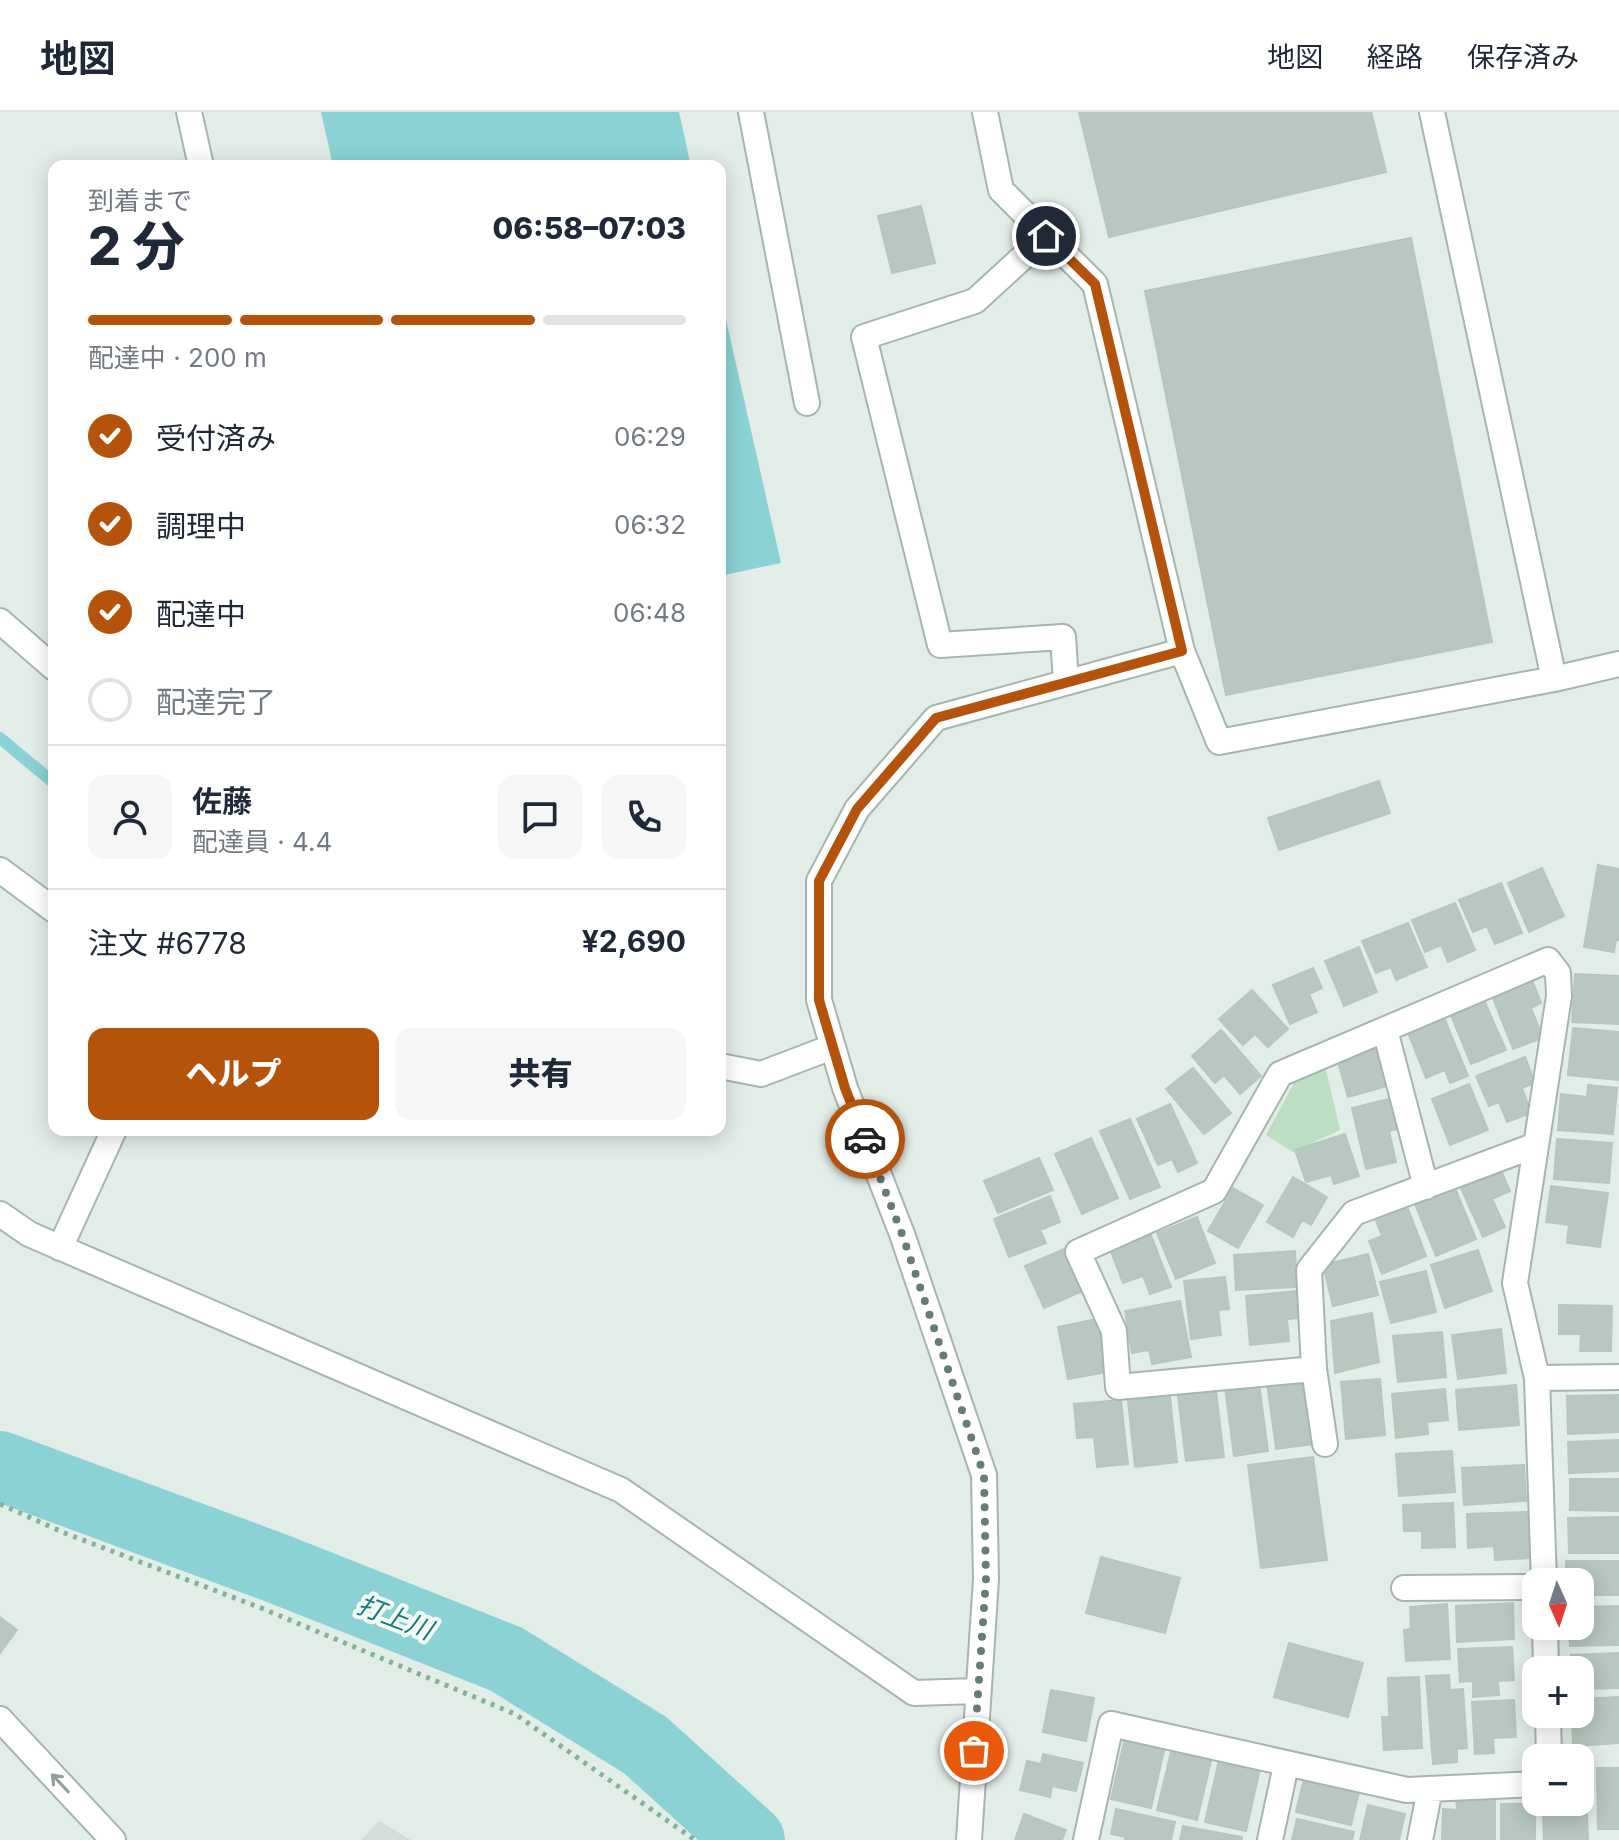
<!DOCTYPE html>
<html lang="ja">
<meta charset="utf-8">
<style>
:root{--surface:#fff;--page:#f6f6f7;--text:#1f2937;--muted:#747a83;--line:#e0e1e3;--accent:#b45309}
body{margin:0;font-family:Inter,"Noto Sans JP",sans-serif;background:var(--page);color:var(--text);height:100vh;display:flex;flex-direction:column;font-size:30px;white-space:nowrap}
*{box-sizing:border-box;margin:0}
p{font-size:26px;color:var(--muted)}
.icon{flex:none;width:44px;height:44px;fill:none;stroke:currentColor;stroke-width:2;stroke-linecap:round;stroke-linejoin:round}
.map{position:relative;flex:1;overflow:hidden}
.panel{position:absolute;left:48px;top:48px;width:678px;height:976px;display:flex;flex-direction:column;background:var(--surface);border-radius:16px;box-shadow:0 4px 20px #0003}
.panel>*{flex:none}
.needle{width:52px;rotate:177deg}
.fabs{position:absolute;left:1522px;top:1456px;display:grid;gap:16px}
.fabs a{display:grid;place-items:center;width:72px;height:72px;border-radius:16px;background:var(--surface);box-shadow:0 4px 20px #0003;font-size:40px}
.pin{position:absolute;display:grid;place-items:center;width:68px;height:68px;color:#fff;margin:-34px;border:4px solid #fff;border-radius:50%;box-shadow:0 2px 8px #0007}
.courier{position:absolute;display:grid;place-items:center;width:80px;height:80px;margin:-40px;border:6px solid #b45309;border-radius:50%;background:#fff;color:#222;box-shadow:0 2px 10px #0007}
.headline em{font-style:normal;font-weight:800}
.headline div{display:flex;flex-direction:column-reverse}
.headline{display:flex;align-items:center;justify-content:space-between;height:136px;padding:0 40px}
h1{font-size:52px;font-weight:800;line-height:60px}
.bar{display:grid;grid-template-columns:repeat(4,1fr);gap:12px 8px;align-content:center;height:96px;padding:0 40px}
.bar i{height:10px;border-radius:6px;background:var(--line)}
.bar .active{background:var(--accent)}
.bar p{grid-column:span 4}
.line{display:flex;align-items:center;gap:20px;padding:0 40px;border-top:2px solid var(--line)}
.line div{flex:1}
.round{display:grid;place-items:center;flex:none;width:84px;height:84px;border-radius:16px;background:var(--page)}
ol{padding:0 40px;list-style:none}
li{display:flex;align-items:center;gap:24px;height:88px}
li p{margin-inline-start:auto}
li .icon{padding:8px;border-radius:50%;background:var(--accent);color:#fff;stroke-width:4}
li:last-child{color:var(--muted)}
li i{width:44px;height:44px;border:4px solid var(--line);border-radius:50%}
.action{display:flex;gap:16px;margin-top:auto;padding:16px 40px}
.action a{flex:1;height:92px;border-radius:16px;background:var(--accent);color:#fff;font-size:32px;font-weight:800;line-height:92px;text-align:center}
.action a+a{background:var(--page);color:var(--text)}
header{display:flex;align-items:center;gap:48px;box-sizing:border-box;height:112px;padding:0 40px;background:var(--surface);border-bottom:2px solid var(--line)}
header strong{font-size:38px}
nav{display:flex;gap:44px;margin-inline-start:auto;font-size:28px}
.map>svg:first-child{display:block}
.built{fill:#d1ddd6}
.green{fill:#bcdfc1}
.water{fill:#8ad2d4}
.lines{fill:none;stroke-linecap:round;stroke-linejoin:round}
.stream{stroke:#8ad2d4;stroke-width:12}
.river{stroke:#8ad2d4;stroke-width:70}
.building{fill:#b8c8c0;stroke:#b5c7be;stroke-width:2}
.minor-casing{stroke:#a5b6ae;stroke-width:28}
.path{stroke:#83b29d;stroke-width:5;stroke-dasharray:4 6;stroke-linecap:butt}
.minor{stroke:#fff;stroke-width:24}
.oneway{stroke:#90a09a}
.done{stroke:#667d73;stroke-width:8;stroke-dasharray:0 14.4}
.route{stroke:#b45309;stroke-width:10}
.labels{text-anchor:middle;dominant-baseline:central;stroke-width:8;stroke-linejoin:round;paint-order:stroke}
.water-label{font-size:26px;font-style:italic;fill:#1a7a7e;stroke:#f4faf6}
</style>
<header>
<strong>地図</strong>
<nav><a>地図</a><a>経路</a><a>保存済み</a></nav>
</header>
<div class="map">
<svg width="1619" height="1728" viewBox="0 0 1619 1728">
<rect width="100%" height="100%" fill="#e3ede8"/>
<path class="built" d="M379 1709 411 1728H361Z"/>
<path class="green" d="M1325 953 1340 1018 1293 1040 1266 1023 1300 960Z"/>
<path class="water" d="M321 0H679L691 54H333Z
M720 181 781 451 720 464Z"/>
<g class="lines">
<path class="stream" d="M0 626 54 671"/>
<path class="river" d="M0 1354 276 1456 506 1547 645 1633 750 1728"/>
</g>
<path class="building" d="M1079 0H1371L1386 60 1109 125Z
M921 94 935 151 892 161 878 104Z
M1411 126 1492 530 1226 583 1145 179Z
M1379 669 1390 701 1279 738 1268 706Z
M1598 753 1619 757V828H1616L1614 840 1584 835Z
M1542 756 1564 804 1529 820 1508 771Z
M1501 771 1522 821 1495 832 1487 814 1473 820 1459 788Z
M1455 791 1475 838 1448 850 1441 833 1425 840 1412 808Z
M1408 811 1427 855 1396 868 1391 855 1376 861 1362 829Z
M1359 835 1377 880 1344 894 1325 849Z
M1313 856 1322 876 1309 882 1317 900 1290 912 1273 873Z
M1575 862 1619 864V912L1572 910Z
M1531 865 1541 891 1531 896 1543 926 1513 937 1491 881Z
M1252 878 1288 917 1268 935 1255 922 1243 933 1219 907Z
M1483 886 1506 938 1471 952 1450 901Z
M1443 903 1468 964 1450 971 1445 958 1426 966 1407 918Z
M1573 916 1619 920V968L1568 963Z
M1221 918 1261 964 1240 982 1224 963 1215 971 1192 944Z
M1375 933 1387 974 1348 985 1336 944Z
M1525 945 1535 971 1522 976 1531 1001 1507 1010 1499 990 1489 994 1476 964Z
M1193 956 1231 1001 1204 1022 1166 977Z
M1469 972 1488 1018 1450 1033 1432 987Z
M1588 973 1617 976 1613 1022 1558 1018 1561 982 1587 985Z
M1393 986 1401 1016 1389 1019 1396 1050 1366 1057 1352 996Z
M1170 992 1197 1051 1178 1060 1172 1047 1158 1053 1137 1007Z
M1130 1007 1160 1075 1130 1087 1100 1019Z
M1345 1022 1359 1064 1334 1072 1331 1063 1306 1070 1295 1038Z
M1091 1026 1118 1086 1082 1102 1055 1042Z
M1557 1027 1612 1031 1609 1071 1554 1067Z
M1039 1046 1053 1078 998 1101 984 1069Z
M1499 1054 1510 1079 1492 1087 1505 1115 1483 1125 1459 1072Z
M1293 1065 1327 1085 1311 1113 1302 1108 1293 1125 1267 1110Z
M1551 1074 1608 1081 1600 1135 1567 1131 1569 1113 1546 1110Z
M1233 1076 1263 1093 1238 1136 1208 1119Z
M1455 1076 1476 1127 1436 1144 1415 1092Z
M1050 1084 1060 1110 1040 1118 1046 1131 1009 1145 994 1107Z
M1407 1094 1426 1144 1382 1162 1369 1129 1382 1124 1375 1106Z
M1197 1105 1215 1151 1176 1167 1157 1121Z
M1149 1118 1171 1175 1150 1182 1143 1164 1123 1171 1109 1134Z
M1066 1136 1085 1178 1044 1196 1025 1154Z
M1478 1138 1492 1179 1445 1196 1431 1153Z
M1295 1139 1297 1175 1236 1178 1234 1143Z
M1368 1142 1378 1183 1333 1194 1323 1153Z
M1426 1159 1436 1200 1391 1211 1380 1170Z
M1225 1165 1229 1197 1218 1198 1221 1223 1191 1227 1184 1169Z
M1296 1179 1299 1206 1287 1207 1289 1229 1250 1233 1246 1184Z
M1180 1189 1191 1245 1152 1252 1149 1238 1132 1241 1125 1199Z
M1559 1193 1612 1194 1611 1239H1580L1581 1222H1559Z
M1372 1201 1379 1250 1335 1261 1331 1209Z
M1097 1207 1107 1260 1068 1267 1058 1215Z
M1501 1217 1506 1261 1458 1267 1452 1223Z
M1442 1220 1446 1265 1398 1270 1393 1224Z
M1306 1266 1315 1332 1276 1337 1267 1271Z
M1380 1267 1385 1323 1346 1327 1341 1270Z
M1259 1271 1268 1339 1234 1344 1225 1276Z
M1516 1273 1519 1313 1459 1318 1456 1278Z
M1445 1277 1448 1308 1427 1310 1428 1322 1396 1326 1392 1282Z
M1216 1279 1224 1345 1186 1349 1178 1284Z
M1619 1283V1320L1568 1322 1567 1284Z
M1170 1285 1177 1350 1135 1355 1128 1289Z
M1121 1288 1128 1352 1097 1355 1094 1325 1077 1326 1074 1292Z
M1619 1328V1359L1569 1361 1568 1330Z
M1452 1339 1455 1380 1399 1384 1396 1342Z
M1313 1345 1327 1448 1261 1456 1248 1353Z
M1524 1353 1526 1389 1464 1393 1462 1356Z
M1570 1367H1619V1399L1570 1398Z
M1453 1391 1455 1435 1422 1436V1419H1404L1403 1393Z
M1528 1400 1530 1446 1495 1448 1494 1434 1468 1436 1467 1402Z
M1619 1405V1441H1569L1568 1406Z
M1101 1445 1180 1466 1165 1521 1086 1501Z
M1566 1449H1619V1483H1580V1470H1566Z
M1513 1491 1514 1527 1457 1530 1456 1494Z
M1447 1492 1450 1547 1406 1549 1404 1518 1411 1517 1410 1495Z
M1619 1494V1533L1570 1534 1569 1514H1580V1495Z
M0 1505 17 1518 0 1541Z
M1289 1531 1363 1551 1348 1605 1274 1585Z
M1512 1535 1514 1568 1498 1569 1499 1583 1473 1585V1569L1460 1570 1458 1537Z
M1619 1541V1576L1580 1577V1558H1572L1571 1543Z
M1449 1563 1450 1578 1463 1577 1467 1636 1457 1637V1650L1433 1652 1426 1564Z
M1419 1565 1422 1636 1384 1638 1382 1605H1389L1388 1566Z
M1051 1578 1094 1586 1086 1629 1043 1620Z
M1619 1585V1631L1573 1634 1572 1602H1580V1587Z
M1514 1588 1516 1625 1493 1626 1494 1641 1475 1642 1472 1590Z
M1125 1626 1165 1634 1151 1696 1111 1687Z
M1172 1636 1212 1645 1197 1708 1157 1698Z
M1043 1642 1083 1651 1076 1679 1052 1674 1050 1685 1020 1678 1027 1649 1041 1652Z
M1219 1648 1260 1657 1246 1719 1205 1710Z
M1597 1656H1619V1717H1598Z
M1304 1667 1359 1680 1351 1713 1296 1700Z
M1586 1677 1588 1728H1544L1543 1697 1554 1696V1690H1580V1678Z
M1456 1684H1495V1728H1442L1443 1697 1457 1698Z
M1501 1692H1535V1728H1501Z
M1368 1693 1405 1702 1399 1728H1360Z
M1116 1697 1175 1710 1171 1728H1125L1126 1725 1111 1722Z
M1024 1702 1066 1718 1062 1728H1015Z
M1297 1707 1354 1720 1352 1728H1292Z
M1183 1714 1242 1725V1728H1180Z"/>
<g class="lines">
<defs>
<path id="minor" d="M189 0 201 54
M751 0 807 291
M985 0 1001 78 1095 172 1182 539
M1432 0 1554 567
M1046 124 975 189 864 225 940 533 1063 525 1066 570
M0 509 54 556
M0 758 54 798
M1385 918 1426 1075
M720 954 761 962 832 935
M0 1102 29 1122 621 1378 914 1581 977 1579
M60 1136 114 1018
M1314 1257 1118 1275 1114 1219 1078 1140 1214 1079 1280 962 1548 848 1558 861 1559 884 1515 1171 1537 1266
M1325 1332 1314 1257 1309 1158 1354 1101 1536 1033
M1544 1470 1537 1266 1619 1265
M1404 1476 1536 1475
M1545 1514 1546 1558
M1548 1602 1549 1646
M0 1607 113 1728
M969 1728 986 1467 984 1363 902 1122 845 976 819 888V769L857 697 936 606 1182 539 1219 630 1554 567 1619 552
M1086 1728 1111 1612 1407 1678 1536 1672
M1270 1728 1286 1653
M1420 1728 1430 1677"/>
</defs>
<use href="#minor" class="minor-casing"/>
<path class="path" d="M0 1392 67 1422 261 1496 515 1602 695 1728"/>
<use href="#minor" class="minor"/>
</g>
<defs><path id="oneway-shaft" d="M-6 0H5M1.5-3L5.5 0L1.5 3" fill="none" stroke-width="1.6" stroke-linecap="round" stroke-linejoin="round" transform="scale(2)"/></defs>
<use class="oneway" href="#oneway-shaft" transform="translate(60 1671) rotate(-133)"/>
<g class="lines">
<path class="done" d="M865 1027 902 1122 984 1363 986 1467 974 1639"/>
<path class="route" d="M865 1027 845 976 819 888V769L857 697 936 606 1182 539 1095 172 1046 124"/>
</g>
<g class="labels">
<g class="water-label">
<text transform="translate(395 1505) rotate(21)">打上川</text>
</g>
</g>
</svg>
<div class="fabs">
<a><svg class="needle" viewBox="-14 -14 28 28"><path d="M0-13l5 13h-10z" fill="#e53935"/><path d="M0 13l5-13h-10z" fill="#747a83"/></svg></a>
<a>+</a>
<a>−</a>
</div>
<div class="pin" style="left:974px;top:1639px;background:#ea580c"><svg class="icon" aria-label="bag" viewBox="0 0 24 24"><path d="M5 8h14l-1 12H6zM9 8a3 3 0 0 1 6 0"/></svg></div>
<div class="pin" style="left:1046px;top:124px;background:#1f2937"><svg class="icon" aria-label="home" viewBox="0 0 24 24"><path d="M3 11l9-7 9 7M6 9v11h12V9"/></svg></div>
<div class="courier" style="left:865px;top:1027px"><svg class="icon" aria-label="car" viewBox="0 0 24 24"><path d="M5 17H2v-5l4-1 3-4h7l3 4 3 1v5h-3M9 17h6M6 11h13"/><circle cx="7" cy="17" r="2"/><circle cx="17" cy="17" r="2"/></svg></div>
<section class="panel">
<div class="headline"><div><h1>2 分</h1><p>到着まで</p></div><em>06:58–07:03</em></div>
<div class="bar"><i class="active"></i><i class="active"></i><i class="active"></i><i></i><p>配達中 · 200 m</p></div>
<ol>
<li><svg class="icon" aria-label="check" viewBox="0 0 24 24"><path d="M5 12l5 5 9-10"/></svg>受付済み<p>06:29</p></li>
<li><svg class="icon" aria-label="check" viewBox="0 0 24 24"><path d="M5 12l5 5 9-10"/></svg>調理中<p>06:32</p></li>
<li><svg class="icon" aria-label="check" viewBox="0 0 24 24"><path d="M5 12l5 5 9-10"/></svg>配達中<p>06:48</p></li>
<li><i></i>配達完了</li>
</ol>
<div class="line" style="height:144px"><a class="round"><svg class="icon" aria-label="person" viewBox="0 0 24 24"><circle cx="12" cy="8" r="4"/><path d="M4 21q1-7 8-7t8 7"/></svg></a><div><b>佐藤</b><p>配達員 · 4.4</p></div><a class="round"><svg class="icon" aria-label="chat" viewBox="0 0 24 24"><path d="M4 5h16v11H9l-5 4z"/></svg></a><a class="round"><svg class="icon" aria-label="phone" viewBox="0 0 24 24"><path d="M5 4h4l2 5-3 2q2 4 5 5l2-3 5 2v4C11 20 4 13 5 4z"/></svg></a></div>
<div class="line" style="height:104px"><div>注文 #6778</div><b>¥2,690</b></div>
<div class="action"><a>ヘルプ</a><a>共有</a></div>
</section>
</div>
